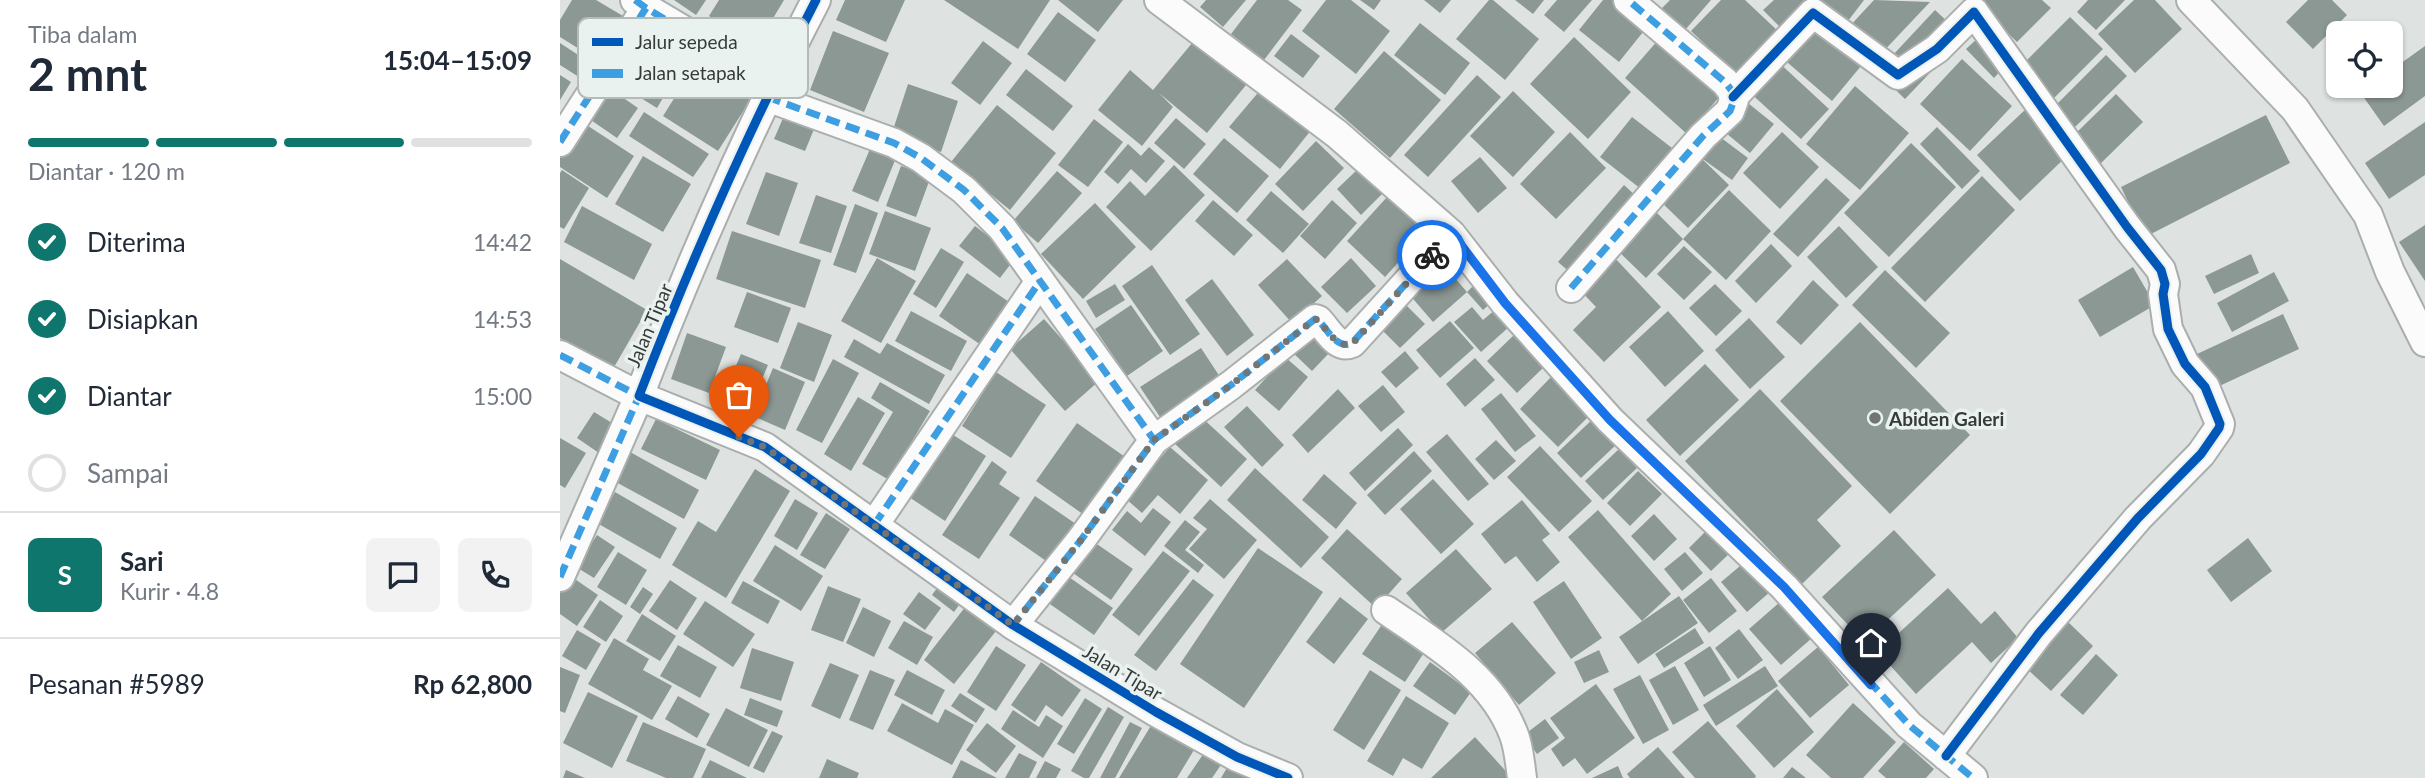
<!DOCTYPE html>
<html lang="id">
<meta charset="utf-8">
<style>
:root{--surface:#fff;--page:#f2f2f3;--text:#1f2937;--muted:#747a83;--line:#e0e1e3;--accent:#0f766e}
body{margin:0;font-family:Lato,sans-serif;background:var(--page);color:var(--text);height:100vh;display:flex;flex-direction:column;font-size:26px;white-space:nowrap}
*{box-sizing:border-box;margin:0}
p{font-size:23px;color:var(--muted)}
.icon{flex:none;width:38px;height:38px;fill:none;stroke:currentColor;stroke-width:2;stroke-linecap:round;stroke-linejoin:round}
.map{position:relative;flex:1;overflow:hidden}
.panel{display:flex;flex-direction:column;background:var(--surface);width:560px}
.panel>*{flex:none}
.buttons{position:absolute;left:1766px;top:21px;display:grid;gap:14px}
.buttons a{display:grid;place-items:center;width:77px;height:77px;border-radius:10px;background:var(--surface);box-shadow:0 2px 5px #0004;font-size:35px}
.pin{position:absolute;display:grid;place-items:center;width:60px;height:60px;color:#fff;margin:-72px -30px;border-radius:50% 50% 50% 0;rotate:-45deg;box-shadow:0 0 7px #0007}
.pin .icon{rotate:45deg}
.courier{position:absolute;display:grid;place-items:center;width:70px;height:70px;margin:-35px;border:5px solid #1a73e8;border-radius:50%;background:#fff;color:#222;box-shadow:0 2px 9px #0007}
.head em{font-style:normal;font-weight:700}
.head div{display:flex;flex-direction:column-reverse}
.head{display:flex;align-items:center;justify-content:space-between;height:119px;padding:0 28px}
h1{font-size:46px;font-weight:700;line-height:52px}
.bar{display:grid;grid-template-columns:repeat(4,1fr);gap:10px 7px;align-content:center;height:84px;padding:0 28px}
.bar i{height:9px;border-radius:5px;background:var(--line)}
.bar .active{background:var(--accent)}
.bar p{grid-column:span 4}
.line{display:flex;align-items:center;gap:18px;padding:0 28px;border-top:2px solid var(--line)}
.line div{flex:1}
.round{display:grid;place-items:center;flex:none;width:74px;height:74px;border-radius:10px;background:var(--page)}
ol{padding:0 28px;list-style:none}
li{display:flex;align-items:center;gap:21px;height:77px}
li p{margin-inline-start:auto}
li .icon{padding:7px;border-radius:50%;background:var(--accent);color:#fff;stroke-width:4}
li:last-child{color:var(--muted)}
li i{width:38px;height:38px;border:4px solid var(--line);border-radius:50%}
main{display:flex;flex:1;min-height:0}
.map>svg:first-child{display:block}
.building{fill:#8c9894}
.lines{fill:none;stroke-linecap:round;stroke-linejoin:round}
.street-casing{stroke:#aaaeac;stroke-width:32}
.street{stroke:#fafbfa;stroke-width:28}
.quiet{stroke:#3e9ee2;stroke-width:7;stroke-dasharray:14 7;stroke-linecap:butt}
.cycleway-casing{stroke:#eaf2ef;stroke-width:13}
.cycleway{stroke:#0057b8;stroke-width:9}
.done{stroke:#717574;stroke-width:7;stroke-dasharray:0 12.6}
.route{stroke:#1a73e8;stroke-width:9}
.poi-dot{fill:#717574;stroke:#eaf2ef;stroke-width:2.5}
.labels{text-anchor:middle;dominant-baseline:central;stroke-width:7;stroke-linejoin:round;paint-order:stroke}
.street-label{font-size:19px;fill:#363a39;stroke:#eaf2ef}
.poi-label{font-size:19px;font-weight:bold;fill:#363a39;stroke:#eaf2ef;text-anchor:start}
.key{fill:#eaf2ef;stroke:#b4bbb8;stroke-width:2}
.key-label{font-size:19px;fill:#363a39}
</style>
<main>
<section class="panel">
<div class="head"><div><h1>2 mnt</h1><p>Tiba dalam</p></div><em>15:04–15:09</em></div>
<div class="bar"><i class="active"></i><i class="active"></i><i class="active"></i><i></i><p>Diantar · 120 m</p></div>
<ol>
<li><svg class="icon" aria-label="check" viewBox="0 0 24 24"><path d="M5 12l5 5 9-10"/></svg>Diterima<p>14:42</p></li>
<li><svg class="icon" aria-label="check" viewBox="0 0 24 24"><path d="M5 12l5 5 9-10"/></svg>Disiapkan<p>14:53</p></li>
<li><svg class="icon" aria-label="check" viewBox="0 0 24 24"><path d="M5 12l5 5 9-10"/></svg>Diantar<p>15:00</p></li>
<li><i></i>Sampai</li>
</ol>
<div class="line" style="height:126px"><b class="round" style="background:var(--accent);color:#fff">S</b><div><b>Sari</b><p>Kurir · 4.8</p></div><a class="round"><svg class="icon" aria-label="chat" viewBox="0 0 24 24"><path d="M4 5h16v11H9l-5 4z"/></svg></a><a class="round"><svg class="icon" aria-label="phone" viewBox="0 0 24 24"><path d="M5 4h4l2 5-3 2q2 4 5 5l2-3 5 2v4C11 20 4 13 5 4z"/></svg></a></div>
<div class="line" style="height:91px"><div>Pesanan #5989</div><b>Rp 62,800</b></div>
</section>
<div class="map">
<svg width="1865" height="778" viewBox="0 0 1865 778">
<rect width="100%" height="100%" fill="#dee3e1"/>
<path class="building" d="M12 0H36L63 16 37 60 0 37V20Z
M114 0H146L136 15Z
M159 0H224L197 45 149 16Z
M285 0H345L326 42 276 20Z
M384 0H490L458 49Z
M498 0H563L538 32Z
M646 0H686L663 27 640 7Z
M697 0H728L742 10 704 60 671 34Z
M766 0H791L830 31 796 74 742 31Z
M800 0H821L814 10Z
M864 0H891L880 13Z
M929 0H933L979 39 945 80 896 39Z
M955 0H984L973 14Z
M997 0H1032L1004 32 984 15Z
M1043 0H1055L1087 27 1059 62 1019 30Z
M1110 0H1151L1125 30 1101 9Z
M1161 0H1185L1222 35 1181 78 1131 31Z
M1214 0H1248L1227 34 1203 10Z
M1254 0H1304L1285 25Z
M1314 0 1370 2 1319 56 1288 28Z
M1414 0H1482L1491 8 1457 42Z
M1528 0H1565L1536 30 1517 12Z
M1574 0H1595L1622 29 1575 73 1538 34Z
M1748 0H1772L1787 15 1753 49 1726 22Z
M1375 10 1404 37 1345 99 1317 72Z
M498 12 536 40 505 82 467 54Z
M1255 15 1306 60 1272 101 1220 56Z
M1510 17 1543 49 1494 98 1462 65Z
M860 23 910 63 885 95 834 55Z
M83 26 129 54 97 108 50 79Z
M273 31 329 53 304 112 250 90Z
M731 34 760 56 743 78 714 56Z
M1014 37 1071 92 1028 139 970 84Z
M1419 37 1446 65 1434 78 1406 49Z
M1099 39 1161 95 1127 134 1065 78Z
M423 41 452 63 420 105 391 83Z
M633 42 686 85 647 133 599 93 613 107 582 146 538 110 570 70 593 90Z
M0 43 32 64 22 79 0 65Z
M1865 46V96L1824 126 1800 92 1810 86H1830V71Z
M824 51 881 100 830 158 774 109Z
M1546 55 1567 76 1515 127 1495 106Z
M139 59 194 94 158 151 103 116Z
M1215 59 1269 109 1241 139 1187 90Z
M1402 59 1452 106 1410 151 1360 104Z
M466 69 513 106 493 131 446 95Z
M0 75 11 82 0 100Z
M917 75 941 97 868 177 844 155Z
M348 84 398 101 381 152 331 136Z
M46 86 78 108 57 138 25 116Z
M1295 86 1349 133 1300 190 1246 144Z
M702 88 752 129 720 169 669 127Z
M953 91 995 132 953 177 910 136Z
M1556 94 1583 122 1537 167 1510 139Z
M1183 99 1214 124 1190 153 1160 128Z
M437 105 496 153 450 210 391 162Z
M1467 108 1510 153 1460 201 1417 155Z
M227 109 257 122 245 151 214 139Z
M84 112 149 154 133 177 69 136Z
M1706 115 1730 163 1585 237 1561 187Z
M1072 117 1112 148 1081 189 1040 157Z
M616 118 646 144 624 169 594 143Z
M534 119 563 142 528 187 498 165Z
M22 122 74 156 47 198 0 167V155Z
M1865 122V175L1829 199 1805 163Z
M1377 127 1420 171 1402 189 1360 144Z
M1010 132 1046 168 996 219 960 184Z
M1222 132 1259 167 1220 209 1183 173Z
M1156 134 1188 158 1172 180 1140 157Z
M664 138 709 176 677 213 633 174Z
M756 141 784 168 743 211 715 184Z
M313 142 338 153 318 202 292 191Z
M1351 143 1396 187 1329 257 1284 213Z
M568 144 581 156 589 147 605 161 586 183 571 169 558 184 544 172Z
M1138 155 1169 185 1128 228 1097 198Z
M83 156 131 184 103 232 55 204Z
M920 157 947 188 918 213 891 181Z
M614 165 645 195 591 251 546 207 570 181 585 196Z
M341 166 371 176 356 217 326 206Z
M798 169 822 194 801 215 777 189Z
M2 170 29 188 4 229 0 227V173Z
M497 171 522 193 478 243 453 221Z
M206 172 238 183 219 236 186 224Z
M1422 176 1455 210 1365 302 1331 268Z
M1266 178 1290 200 1238 257 1213 234Z
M1064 185 1078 198 1012 274 998 262Z
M1169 190 1211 231 1166 280 1123 239Z
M711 191 749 224 723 253 686 220Z
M256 195 287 206 271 253 239 243Z
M828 196 866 232 825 277 787 241Z
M653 200 693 235 674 256 635 221Z
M772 200 797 223 765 259 740 236Z
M535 203 576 247 523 299 481 254Z
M295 204 318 213 296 273 273 265Z
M22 206 92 244 74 280 4 242Z
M1093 209 1123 239 1086 278 1055 248Z
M325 211 371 228 355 271 309 254Z
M1865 225V281L1839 242Z
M415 226 456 257 440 278 399 246Z
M1279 226 1318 267 1286 298 1247 257Z
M172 231 261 260 245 308 156 279Z
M1211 244 1232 266 1196 303 1175 281Z
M1124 246 1152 272 1124 300 1097 274Z
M381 248 404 262 376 308 353 294Z
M1691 254 1699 273 1654 294 1645 276Z
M1052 255 1101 307 1044 362 1013 330 1036 307 1018 288Z
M317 258 356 281 321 343 281 321Z
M791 258 816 286 787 313 761 287Z
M0 259 87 310 53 369 0 338Z
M727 259 762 296 732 323 698 285Z
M882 263 907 292 873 322 848 293Z
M592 265 640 334 610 355 562 286Z
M1573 267 1595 305 1540 337 1518 300Z
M1325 270 1390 333 1356 368 1292 305Z
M1714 272 1729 301 1672 332 1657 303Z
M407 273 449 302 421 345 379 316Z
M652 279 694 335 667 356 625 300Z
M1253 280 1279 305 1241 345 1216 322Z
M917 282 933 301 923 310 907 292Z
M555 284 565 300 536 318 526 301Z
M1155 284 1182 311 1156 336 1129 308Z
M187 292 231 308 218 343 174 327Z
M845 304 865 324 840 348 820 328Z
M571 305 603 351 567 376 535 329Z
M912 307 923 320 936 309 950 326 921 352 894 322Z
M351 311 407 341 391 371 335 341Z
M1108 311 1144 351 1105 387 1069 347Z
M1723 314 1739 349 1653 389 1637 354Z
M1189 318 1225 357 1190 389 1155 350Z
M484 319 539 381 505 411 450 349Z
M890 321 914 348 880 378 856 350Z
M238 322 272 335 254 382 220 368Z
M1300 322 1410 435 1330 514 1220 401Z
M750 331 771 351 752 371 731 351Z
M127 333 166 347 149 393 111 379Z
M954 335 984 367 957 393 927 361Z
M294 339 320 354 327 343 385 375 369 404 284 357Z
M641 348 664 383 604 423 580 387Z
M845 351 859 368 836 388 821 372Z
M181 354 208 365 188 412 161 401Z
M725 357 748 377 719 411 695 390Z
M915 358 935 380 905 407 886 384Z
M273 359 299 373 262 443 236 430Z
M1145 364 1179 400 1120 456 1086 420Z
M213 368 245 382 225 430 193 416Z
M436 372 486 405 451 458 402 426Z
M992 376 1031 414 998 447 960 409Z
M320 382 370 411 329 480 302 464 333 412 311 398Z
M823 385 845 412 821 432 798 406Z
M778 389 795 408 748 453 732 435Z
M1200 389 1292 486 1257 520 1281 546 1242 584 1125 461Z
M941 393 976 436 955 452 921 409Z
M298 397 325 413 291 471 264 454Z
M687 406 724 445 702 467 664 427Z
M34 412 57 426 39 453 17 438Z
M639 415 687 459 661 487 613 442Z
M1035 417 1059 442 1021 478 997 453Z
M96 419 160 450 146 480 81 449Z
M517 423 568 459 527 517 476 481Z
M838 428 853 445 805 491 789 473Z
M387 431 426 456 385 521 346 495Z
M887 434 929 484 908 501 866 452Z
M0 438 26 453 5 488 0 485Z
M936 440 956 461 934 480 915 459Z
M980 446 1032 501 999 532 947 477Z
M610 447 648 480 620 514 598 495 582 513 565 498Z
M1059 449 1077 468 1043 500 1025 481Z
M854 451 872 471 825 515 807 495Z
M70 452 139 490 124 519 54 481Z
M432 461 447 472 439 484 460 498 419 559 382 535Z
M695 468 769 537 741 568 667 500Z
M195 469 230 491 166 598 112 565 138 521 156 532Z
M1078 471 1102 494 1070 526 1047 503Z
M764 474 797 503 776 529 742 500Z
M873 479 914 524 881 554 840 509Z
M55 492 117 528 100 559 37 523Z
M475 496 516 524 489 563 449 535Z
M235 499 258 513 237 550 214 536Z
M650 499 697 540 664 579 629 549 647 529 633 518Z
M962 500 990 534 982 540 1000 562 977 582 956 556 945 564 921 534Z
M593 508 611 522 585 556 552 530 567 511 581 523Z
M1038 510 1111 594 1082 621 1008 537Z
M266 513 290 529 265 569 240 555Z
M1094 514 1117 539 1094 561 1071 536Z
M625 520 640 532 625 550 644 565 638 573 604 546Z
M1149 528 1171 552 1151 571 1129 548Z
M787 529 842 579 816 608 761 558Z
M1334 530 1376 575 1304 642 1262 597Z
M37 535 55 547 34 578 16 567Z
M1688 538 1712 571 1671 602 1647 570Z
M534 542 573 569 551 600 513 573Z
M215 545 263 576 241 611 193 581Z
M698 548 763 592 684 708 620 664Z
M896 549 932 589 881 633 846 593Z
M603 551 630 571 579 636 552 615Z
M58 552 87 570 66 605 37 587Z
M1125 552 1143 573 1122 591 1104 569Z
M1186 561 1211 591 1187 612 1161 582Z
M9 575 38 595 17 626 0 614V587Z
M506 575 553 608 534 635 487 602Z
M1151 578 1177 611 1149 633 1123 600Z
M633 579 654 595 596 671 574 655Z
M110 580 137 598 117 630 89 611Z
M183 581 220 601 208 624 171 603Z
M1004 581 1042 638 1011 659 973 602Z
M380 584 402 601 394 612 372 595Z
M268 586 301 599 283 642 251 630Z
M83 587 93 594 80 614 70 607Z
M1388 588 1421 624 1435 611 1458 638 1431 663 1412 642 1356 694 1318 652Z
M359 592 381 608 365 630 343 614Z
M1119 596 1138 623 1078 664 1059 637Z
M780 597 808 619 774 664 746 642Z
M40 600 63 616 46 642 23 627Z
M145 601 195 634 173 667 123 634Z
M1221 601 1252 638 1221 665 1189 629Z
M406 606 436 631 394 684 364 660Z
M303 607 331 621 314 657 286 643Z
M82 614 116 636 100 661 66 641Z
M344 621 373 637 357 665 328 648Z
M1507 621 1533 646 1491 691 1465 667Z
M952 622 996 673 959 705 915 653Z
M823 623 865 651 845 682 802 654Z
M1135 628 1144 643 1104 668 1095 654Z
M1179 629 1203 660 1178 679 1155 648Z
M17 630 41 644 26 670 2 656Z
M54 638 89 659 83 670 112 686 92 720 28 684Z
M118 645 157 667 140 698 100 676Z
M436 646 466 665 436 711 407 692Z
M1150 646 1171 680 1144 697 1124 663Z
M1258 647 1289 685 1250 718 1218 681Z
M192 648 234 662 221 701 180 688Z
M1039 650 1049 672 1024 683 1014 662Z
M1536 654 1558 675 1523 715 1500 695Z
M481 662 521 690 502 717 486 705 475 722 451 705Z
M870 662 911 692 895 715 853 686Z
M270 663 299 675 280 719 251 706Z
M1115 666 1139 710 1113 725 1089 680Z
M1205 666 1218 686 1156 726 1143 705Z
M0 667 20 675 5 713 0 711Z
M310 670 335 680 313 730 289 720Z
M347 670 385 690 372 715 334 695Z
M810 670 841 690 804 750 773 730Z
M1080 675 1109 730 1083 744 1053 689Z
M1036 684 1075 738 1027 774 1015 758 1003 767 991 749 1005 738 990 718Z
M1217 689 1254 732 1214 768 1176 726Z
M28 692 78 716 52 768 3 743Z
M400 693 425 709 416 723 391 706Z
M118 696 150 714 137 738 105 719Z
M846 696 889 723 862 769 843 758 833 776 807 761Z
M190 698 223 711 217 727 184 715Z
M525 698 542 709 514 754 497 744Z
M342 703 378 723 385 709 414 725 392 765 327 731Z
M1293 703 1336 742 1303 778H1271L1246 755Z
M548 707 564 717 529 778H524L511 771Z
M166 708 208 730 189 767 146 745Z
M453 710 479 727 486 715 503 726 483 758 441 729Z
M985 719 999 738 977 754 964 735Z
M1148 721 1196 776 1195 778H1135L1112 752Z
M83 722 146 749 133 778H106L66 761Z
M570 722 582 728 555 778H540Z
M427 723 456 746 436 773 406 750Z
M592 724 634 750 617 778H559Z
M212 731 223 736 204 773 193 768Z
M915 737 952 778H871Z
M1344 742 1374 769 1366 778H1326L1318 771Z
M1098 747 1125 778H1070L1067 774Z
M646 750 663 762 652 778H627Z
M459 753 477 762 469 778H445Z
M267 759 299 773 297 778H259Z
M150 760 187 778H141Z
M401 760 437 778H392Z
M485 761 501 769 496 778H476Z
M671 761 700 778H661Z
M1058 766 1063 778H1032Z
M1232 767 1246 778H1223Z
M6 770 25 778H3Z"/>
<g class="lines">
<defs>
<path id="street" d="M75 0 86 8 212 83
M256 0C190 127 130 263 79 396L205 447 453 625 596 712 677 757 728 778
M599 0 777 134 891 234
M1631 0 1735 109 1808 215 1830 272 1865 342
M207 97 334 143 361 158 404 190 442 228 594 440 521 540 453 625
M1173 97 1253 13 1338 75 1377 49 1414 12 1567 227 1601 270 1605 284 1603 294 1608 329 1625 364 1645 387 1660 424 1659 428 1641 454 1578 518 1479 633 1386 756
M0 142 86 8
M1011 288 1143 136 1170 111 1174 100 1172 91 1165 82 1068 0
M0 355 79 396 0 577
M594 440 671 385 755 319 758 320C768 330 777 350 792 343L891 234 945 303 1050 420 1224 587 1349 725 1413 778
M314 525 480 281
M826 610C875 644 932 676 954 735 959 748 960 764 962 778"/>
</defs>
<use href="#street" class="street-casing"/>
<use href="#street" class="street"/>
<path class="quiet" d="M75 0 86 8 212 83
M207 97 334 143 361 158 404 190 442 228 594 440 521 540 453 625
M0 142 86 8
M1011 288 1143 136 1170 111 1174 100 1172 91 1165 82 1068 0
M0 355 79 396 0 577
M594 440 671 385 755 319 758 320C768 330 777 350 792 343L891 234 945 303 1050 420 1224 587 1349 725 1413 778
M314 525 480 281"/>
<defs>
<path id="cycleway" d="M256 0C190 127 130 263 79 396L205 447 453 625 596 712 677 757 728 778
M1173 97 1253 13 1338 75 1377 49 1414 12 1567 227 1601 270 1605 284 1603 294 1608 329 1625 364 1645 387 1660 424 1659 428 1641 454 1578 518 1479 633 1386 756"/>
</defs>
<use href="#cycleway" class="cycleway-casing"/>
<use href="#cycleway" class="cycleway"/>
</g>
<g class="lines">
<path class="done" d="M179 437 205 447 453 625 521 540 594 440 671 385 755 319 758 320C768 330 777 350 793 343L872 255"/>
<path class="route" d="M872 255 891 234 901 245 945 303 1050 420 1224 587 1311 685"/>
</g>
<circle class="poi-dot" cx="1315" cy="418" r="7"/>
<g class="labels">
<g class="street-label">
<text transform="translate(89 325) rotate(-67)">Jalan Tipar</text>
<text transform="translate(563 672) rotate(31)">Jalan Tipar</text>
</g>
<g class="poi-label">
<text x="1329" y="418">Abiden Galeri</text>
</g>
</g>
<rect x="18" y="18" width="230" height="80" rx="10" class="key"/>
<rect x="32" y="38" width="31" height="8" fill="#0057b8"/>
<rect x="32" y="69" width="31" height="9" fill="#3e9ee2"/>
<g class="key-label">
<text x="75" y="49">Jalur sepeda</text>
<text x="75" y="80">Jalan setapak</text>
</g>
</svg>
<div class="buttons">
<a><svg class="icon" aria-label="locate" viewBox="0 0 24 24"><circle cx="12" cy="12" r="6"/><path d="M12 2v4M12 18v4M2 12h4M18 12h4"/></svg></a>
</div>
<div class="pin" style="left:179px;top:437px;background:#ea580c"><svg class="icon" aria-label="bag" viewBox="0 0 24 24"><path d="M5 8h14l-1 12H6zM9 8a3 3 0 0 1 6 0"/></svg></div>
<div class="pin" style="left:1311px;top:685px;background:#1f2937"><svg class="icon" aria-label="home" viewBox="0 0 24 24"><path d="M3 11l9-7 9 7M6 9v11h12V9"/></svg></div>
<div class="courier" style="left:872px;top:255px"><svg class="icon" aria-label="bike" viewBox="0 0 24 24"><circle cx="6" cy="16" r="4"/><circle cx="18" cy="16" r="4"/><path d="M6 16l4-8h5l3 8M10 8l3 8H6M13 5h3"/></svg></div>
</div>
</main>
